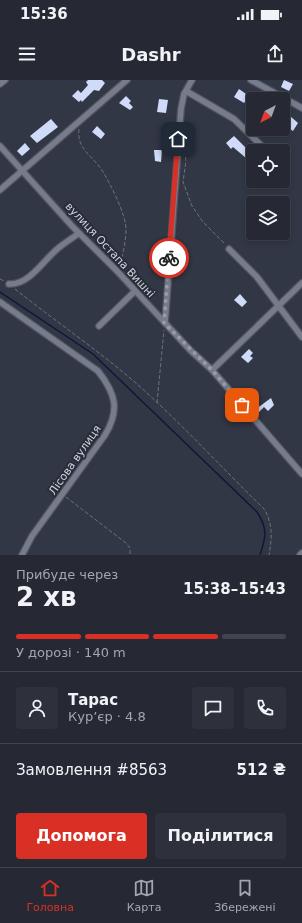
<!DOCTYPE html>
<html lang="uk">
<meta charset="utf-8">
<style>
:root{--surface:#262934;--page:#2e313c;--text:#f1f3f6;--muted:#a4a6ac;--line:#42454f;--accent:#d93025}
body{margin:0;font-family:"DejaVu Sans",sans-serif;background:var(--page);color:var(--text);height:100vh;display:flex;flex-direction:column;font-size:15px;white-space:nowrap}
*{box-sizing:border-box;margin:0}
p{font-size:13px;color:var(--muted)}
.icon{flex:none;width:22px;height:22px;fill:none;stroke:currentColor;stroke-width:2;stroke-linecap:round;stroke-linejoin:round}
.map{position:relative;height:475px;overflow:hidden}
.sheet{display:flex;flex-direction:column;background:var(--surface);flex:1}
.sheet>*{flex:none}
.needle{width:26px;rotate:221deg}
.fabs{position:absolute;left:246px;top:12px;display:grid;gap:8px}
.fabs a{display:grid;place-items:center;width:44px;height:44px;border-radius:4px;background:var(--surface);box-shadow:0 2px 6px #0003,0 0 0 1px var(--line);font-size:20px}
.pin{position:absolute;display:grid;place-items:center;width:34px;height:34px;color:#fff;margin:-17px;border-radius:8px;box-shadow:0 2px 6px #0006}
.courier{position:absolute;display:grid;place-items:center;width:40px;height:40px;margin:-20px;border:3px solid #d93025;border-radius:50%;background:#fff;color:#222;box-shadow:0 1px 5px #0007}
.head em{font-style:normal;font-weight:700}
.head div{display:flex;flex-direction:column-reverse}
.head{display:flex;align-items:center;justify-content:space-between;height:68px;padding:0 16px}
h1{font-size:26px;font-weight:700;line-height:30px}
.bar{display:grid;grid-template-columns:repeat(4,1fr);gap:6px 4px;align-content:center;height:48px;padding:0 16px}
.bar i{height:5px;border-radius:3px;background:var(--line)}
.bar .active{background:var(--accent)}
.bar p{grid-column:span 4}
.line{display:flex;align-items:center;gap:10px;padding:0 16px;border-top:1px solid var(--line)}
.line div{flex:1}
.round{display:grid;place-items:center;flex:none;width:42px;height:42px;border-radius:4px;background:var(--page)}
.cta{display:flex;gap:8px;margin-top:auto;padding:8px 16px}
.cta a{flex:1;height:46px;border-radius:4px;background:var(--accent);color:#fff;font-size:16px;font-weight:700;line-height:46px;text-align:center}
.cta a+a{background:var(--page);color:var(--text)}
.status{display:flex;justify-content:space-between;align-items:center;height:28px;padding:0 20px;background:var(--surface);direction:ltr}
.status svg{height:11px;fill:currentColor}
header{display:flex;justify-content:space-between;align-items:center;height:52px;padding:0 16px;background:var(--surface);font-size:18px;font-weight:700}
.dock{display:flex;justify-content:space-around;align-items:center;height:56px;border-top:1px solid var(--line);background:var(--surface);font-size:11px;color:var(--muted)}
.dock a{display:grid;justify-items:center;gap:2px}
.dock .active{color:var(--accent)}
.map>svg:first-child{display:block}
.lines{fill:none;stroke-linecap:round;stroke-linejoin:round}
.stream{stroke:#0e183c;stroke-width:1.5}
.building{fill:#d0dbf9}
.street-casing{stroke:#515460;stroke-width:8}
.path{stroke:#6d727e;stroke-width:1;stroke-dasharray:4 2;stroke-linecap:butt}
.street{stroke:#767c8c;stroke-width:5.5}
.done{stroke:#999ca7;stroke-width:4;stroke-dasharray:0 7.2}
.route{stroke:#d93025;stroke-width:5}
.labels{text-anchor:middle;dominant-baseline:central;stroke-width:4;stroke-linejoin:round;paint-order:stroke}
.street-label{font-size:11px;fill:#d0d3dc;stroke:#282d3a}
</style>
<div class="status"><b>15:36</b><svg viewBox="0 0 49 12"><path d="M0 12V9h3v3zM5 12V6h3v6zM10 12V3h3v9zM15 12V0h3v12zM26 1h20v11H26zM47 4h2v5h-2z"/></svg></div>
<header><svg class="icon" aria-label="menu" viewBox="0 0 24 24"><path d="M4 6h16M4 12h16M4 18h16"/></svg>Dashr<svg class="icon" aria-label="share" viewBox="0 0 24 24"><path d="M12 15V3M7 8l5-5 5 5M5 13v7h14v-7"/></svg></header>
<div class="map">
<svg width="302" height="475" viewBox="0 0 302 475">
<rect width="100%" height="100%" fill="#323745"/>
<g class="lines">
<path class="stream" d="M0 212 93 274 257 432C268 449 266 457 260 475"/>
</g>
<path class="building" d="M88 0H102L105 3 99 11 94 10 82 22 81 20 79 22 72 16 78 10 81 13 88 5 86 2Z
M284 0 293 4 289 11 281 7Z
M239 9 249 16 244 23 234 17Z
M126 16 131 21 129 23 133 27 130 30 119 23Z
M159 19 168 20 166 33 157 32Z
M290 36 298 43 293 51 284 45Z
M51 39 58 47 37 63 30 56Z
M97 46 105 54 101 59 92 52Z
M234 56 253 75V84L233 67 231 69 226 63Z
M25 63 30 69 22 76 17 71Z
M154 70H162L161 82 155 81Z
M240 214 247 222 242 227 234 220Z
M249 269 253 273 250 276 253 278 248 283 241 277Z
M271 318 274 325 268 331 264 327 259 332 256 329Z"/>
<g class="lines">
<defs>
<path id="street" d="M251 0 302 28
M0 4 5 0
M186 11 234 39 267 71
M0 66 72 146 118 192 190 270 212 290 302 394
M0 110 127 0
M229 169 257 197 302 257
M9 204C31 205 45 177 61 166 67 161 73 158 79 153
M0 222 98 291C116 314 120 330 105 355L32 456 22 475
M165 243 181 29 184 14 192 0
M99 246 135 211
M212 290 302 203
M300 475 302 473"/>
</defs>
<use href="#street" class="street-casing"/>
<path class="path" d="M79 49C76 70 94 76 103 92 111 105 126 135 126 149 126 161 123 174 120 185
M184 65 186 81 183 102 192 126 203 142 225 164
M0 199 4 201
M15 209C55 241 98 270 137 304 181 343 223 389 265 430 273 446 272 458 269 475
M157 323 164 250
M66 417 126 463 130 468V475"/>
<use href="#street" class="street"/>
</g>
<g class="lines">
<path class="done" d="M169 178 164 243 212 290 242 325"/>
<path class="route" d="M169 178 178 59"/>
</g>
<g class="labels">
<g class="street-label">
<text transform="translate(110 170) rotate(47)">вулиця Остапа Вишні</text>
<text transform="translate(75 380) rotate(-55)">Лісова вулиця</text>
</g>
</g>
</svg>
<div class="fabs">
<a><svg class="needle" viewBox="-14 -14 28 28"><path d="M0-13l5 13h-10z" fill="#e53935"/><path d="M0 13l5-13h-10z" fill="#a4a6ac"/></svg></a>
<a><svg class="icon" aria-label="locate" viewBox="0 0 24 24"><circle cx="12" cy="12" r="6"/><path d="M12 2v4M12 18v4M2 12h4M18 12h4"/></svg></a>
<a><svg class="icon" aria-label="layers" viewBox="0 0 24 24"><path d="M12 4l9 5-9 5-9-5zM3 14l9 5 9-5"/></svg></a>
</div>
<div class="pin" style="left:242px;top:325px;background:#ea580c"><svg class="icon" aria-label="bag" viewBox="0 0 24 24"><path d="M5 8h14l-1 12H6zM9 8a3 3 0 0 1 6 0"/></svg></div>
<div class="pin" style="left:178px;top:59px;background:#1f2937"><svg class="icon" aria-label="home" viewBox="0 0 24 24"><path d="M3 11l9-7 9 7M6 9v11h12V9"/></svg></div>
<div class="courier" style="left:169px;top:178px"><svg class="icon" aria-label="bike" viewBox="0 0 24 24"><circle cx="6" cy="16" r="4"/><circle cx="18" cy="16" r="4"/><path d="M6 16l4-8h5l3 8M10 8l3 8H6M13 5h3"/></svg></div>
</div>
<section class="sheet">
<div class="head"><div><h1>2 хв</h1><p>Прибуде через</p></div><em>15:38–15:43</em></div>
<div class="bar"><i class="active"></i><i class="active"></i><i class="active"></i><i></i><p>У дорозі · 140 m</p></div>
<div class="line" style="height:72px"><a class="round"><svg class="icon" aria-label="person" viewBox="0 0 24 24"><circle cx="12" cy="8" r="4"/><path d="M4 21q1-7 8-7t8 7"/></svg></a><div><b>Тарас</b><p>Кур’єр · 4.8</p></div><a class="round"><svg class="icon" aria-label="chat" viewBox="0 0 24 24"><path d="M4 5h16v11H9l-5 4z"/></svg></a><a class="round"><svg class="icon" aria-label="phone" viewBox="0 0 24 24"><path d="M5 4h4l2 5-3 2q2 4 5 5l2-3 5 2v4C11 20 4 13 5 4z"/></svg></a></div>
<div class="line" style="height:52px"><div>Замовлення #8563</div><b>512 ₴</b></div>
<div class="cta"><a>Допомога</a><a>Поділитися</a></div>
</section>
<nav class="dock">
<a class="active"><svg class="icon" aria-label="home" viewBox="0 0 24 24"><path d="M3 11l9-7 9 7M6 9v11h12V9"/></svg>Головна</a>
<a><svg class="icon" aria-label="map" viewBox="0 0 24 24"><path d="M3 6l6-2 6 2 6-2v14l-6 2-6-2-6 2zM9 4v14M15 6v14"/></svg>Карта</a>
<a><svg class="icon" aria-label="saved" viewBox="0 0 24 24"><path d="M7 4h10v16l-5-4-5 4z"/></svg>Збережені</a>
</nav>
